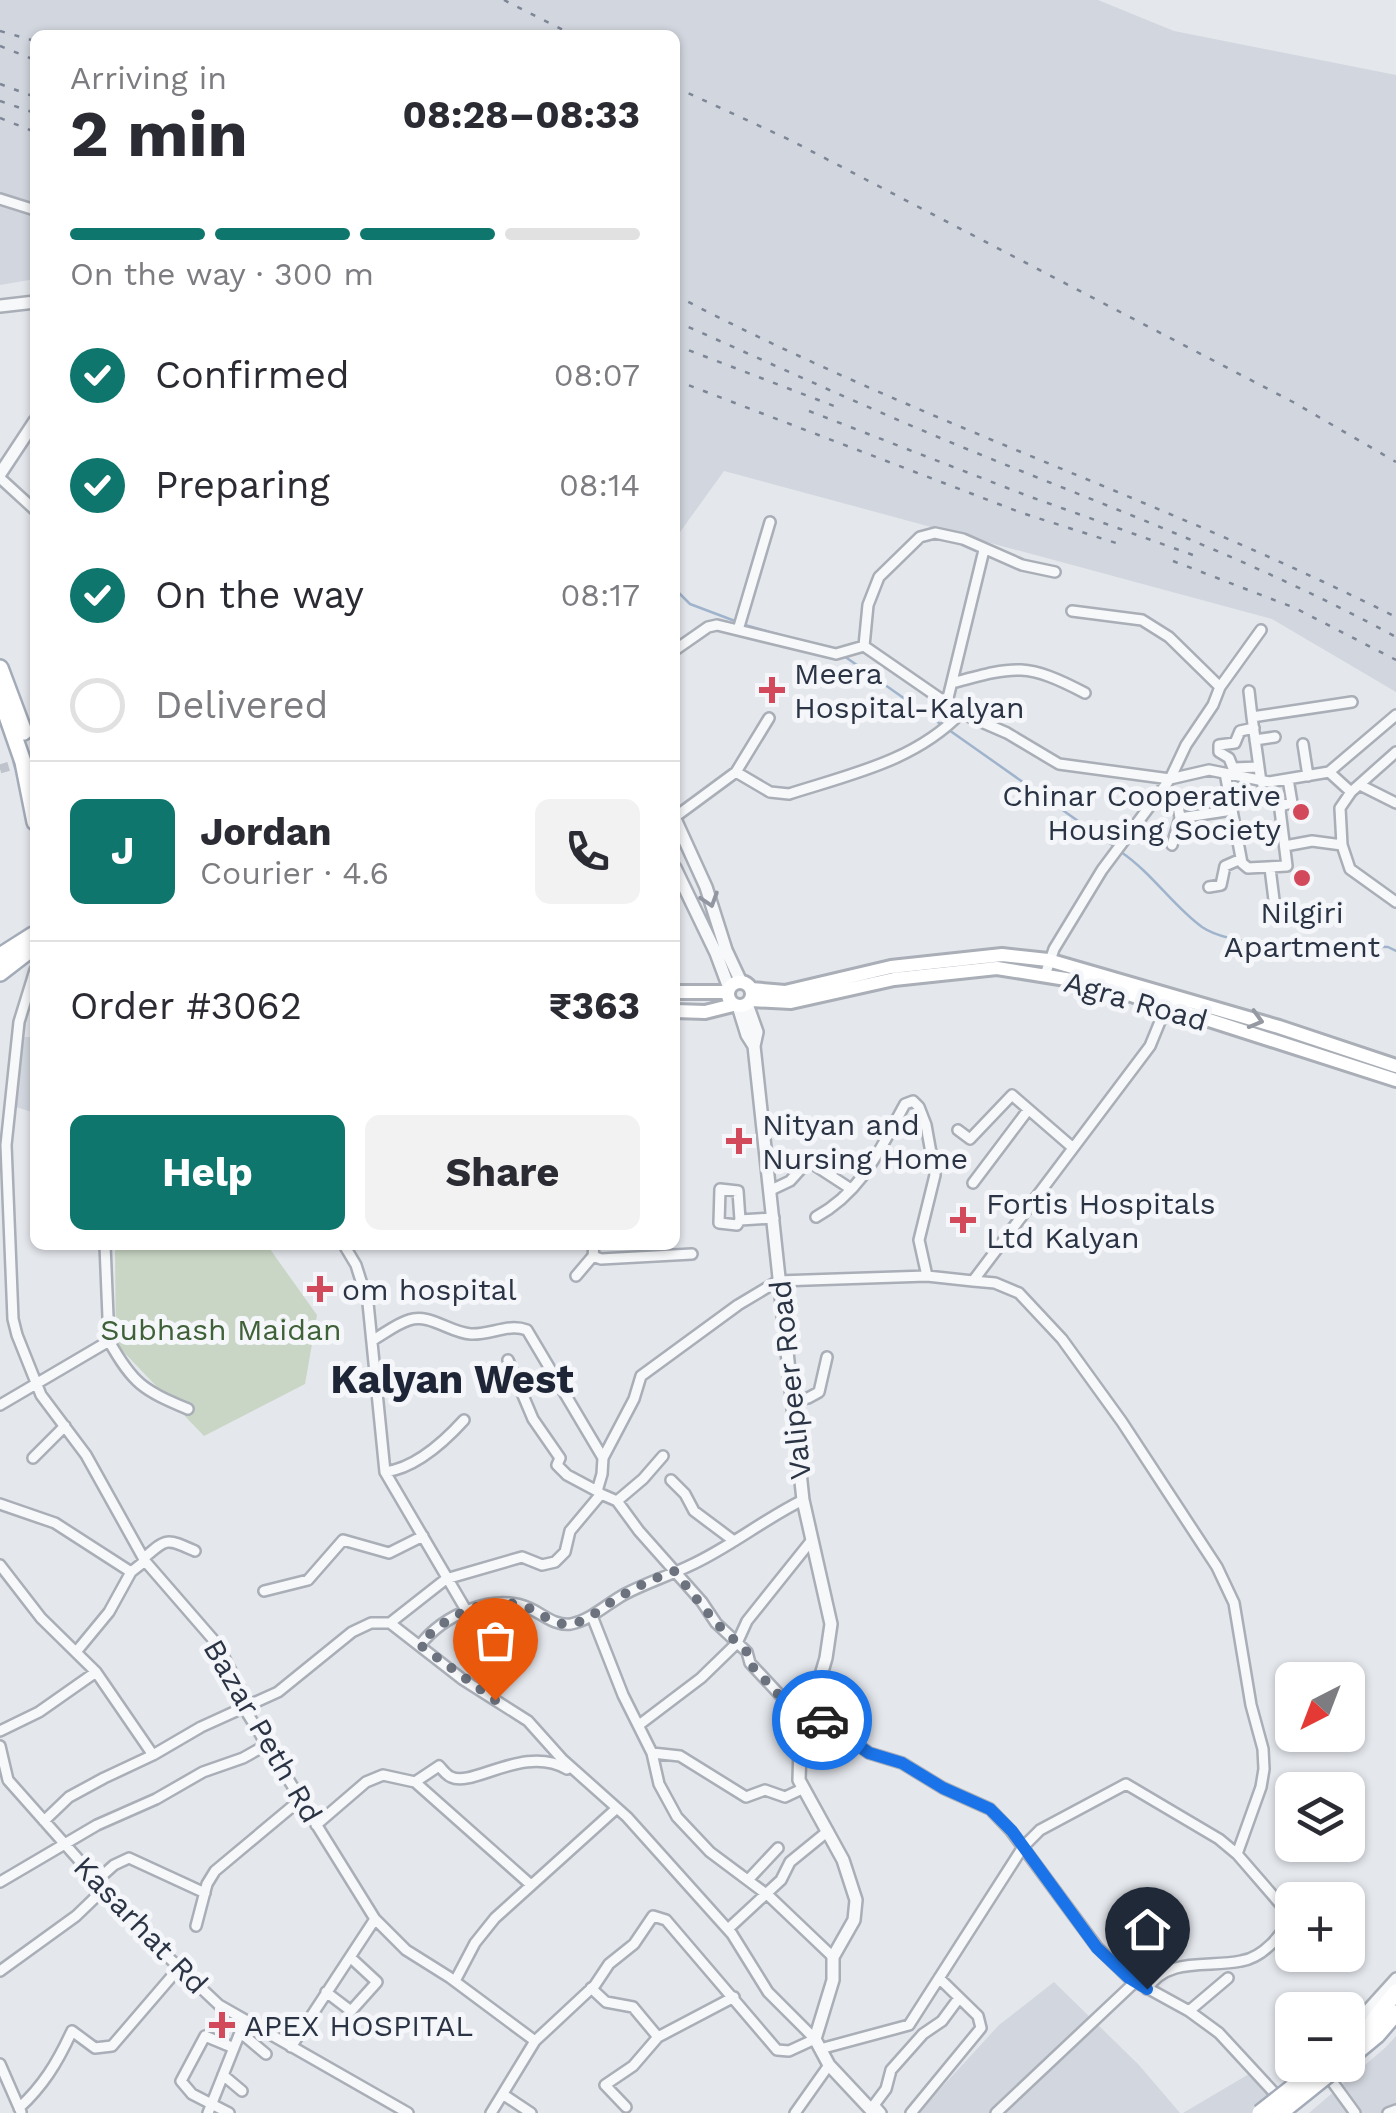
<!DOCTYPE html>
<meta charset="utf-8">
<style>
:root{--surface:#fff;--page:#f2f2f3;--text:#2b2b33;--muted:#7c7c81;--line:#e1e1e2;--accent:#0f766e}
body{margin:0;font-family:"Work Sans",sans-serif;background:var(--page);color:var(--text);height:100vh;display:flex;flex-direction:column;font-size:38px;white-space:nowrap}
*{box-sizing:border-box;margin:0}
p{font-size:32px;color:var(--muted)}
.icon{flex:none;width:55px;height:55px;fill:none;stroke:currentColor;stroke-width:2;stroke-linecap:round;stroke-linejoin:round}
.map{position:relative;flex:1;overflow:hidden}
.details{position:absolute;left:30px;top:30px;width:650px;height:1220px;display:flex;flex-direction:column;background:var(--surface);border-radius:15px;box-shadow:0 2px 8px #0004}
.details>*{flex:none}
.needle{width:65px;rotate:222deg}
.tools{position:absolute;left:1275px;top:1662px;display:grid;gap:20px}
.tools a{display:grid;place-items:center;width:90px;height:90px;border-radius:15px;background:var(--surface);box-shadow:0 2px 8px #0004;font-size:50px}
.pin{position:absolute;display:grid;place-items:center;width:85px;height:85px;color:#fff;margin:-102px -42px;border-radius:50% 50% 50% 0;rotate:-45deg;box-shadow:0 0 10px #0007}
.pin .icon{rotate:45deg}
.courier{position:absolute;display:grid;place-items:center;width:100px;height:100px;margin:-50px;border:8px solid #1a73e8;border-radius:50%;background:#fff;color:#222;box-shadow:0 2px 12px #0007}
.headline em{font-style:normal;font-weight:700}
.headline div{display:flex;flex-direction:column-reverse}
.headline{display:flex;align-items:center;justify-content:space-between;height:170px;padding:0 40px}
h1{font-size:65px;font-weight:700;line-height:75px}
.bar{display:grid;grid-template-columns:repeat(4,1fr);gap:15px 10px;align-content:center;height:120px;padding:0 40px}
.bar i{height:12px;border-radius:8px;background:var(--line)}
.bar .current{background:var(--accent)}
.bar p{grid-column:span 4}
.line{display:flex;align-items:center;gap:25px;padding:0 40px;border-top:2px solid var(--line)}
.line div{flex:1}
.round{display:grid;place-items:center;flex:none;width:105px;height:105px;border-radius:15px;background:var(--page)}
ol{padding:0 40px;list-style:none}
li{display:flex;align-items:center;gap:30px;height:110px}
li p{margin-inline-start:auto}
li .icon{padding:10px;border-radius:50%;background:var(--accent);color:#fff;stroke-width:4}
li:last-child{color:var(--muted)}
li i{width:55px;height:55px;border:5px solid var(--line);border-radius:50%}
.button{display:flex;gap:20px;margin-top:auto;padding:20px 40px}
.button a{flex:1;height:115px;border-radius:15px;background:var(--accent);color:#fff;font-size:40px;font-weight:700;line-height:115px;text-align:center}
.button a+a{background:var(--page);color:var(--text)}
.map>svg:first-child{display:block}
.built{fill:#d2d6de}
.green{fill:#c9d6c5}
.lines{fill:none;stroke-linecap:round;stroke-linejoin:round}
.stream{stroke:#9fb4cc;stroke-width:2.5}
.minor-tunnel{stroke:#bfc3cb;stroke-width:9;stroke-dasharray:9 4.5;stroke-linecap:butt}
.minor-casing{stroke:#a9aeb7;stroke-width:14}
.tertiary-casing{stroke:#a9aeb7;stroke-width:16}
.secondary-casing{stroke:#a9aeb7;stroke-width:18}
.primary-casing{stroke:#a3abb8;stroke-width:20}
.minor{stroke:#f7f8fa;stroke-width:9}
.tertiary{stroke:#f7f8fa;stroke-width:11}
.secondary{stroke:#fff;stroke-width:12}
.primary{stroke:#fff;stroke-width:15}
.rail{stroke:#7d8696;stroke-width:2.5;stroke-dasharray:5 10;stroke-linecap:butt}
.primary-bridge-casing{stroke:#a3abb8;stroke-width:20;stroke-linecap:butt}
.primary-bridge{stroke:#fff;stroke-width:15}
.oneway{stroke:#9196a0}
.oneway2{stroke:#959aa2}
.done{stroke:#6c737f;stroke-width:10;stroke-dasharray:0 18}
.route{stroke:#1a73e8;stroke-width:12}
.poi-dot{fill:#d1495b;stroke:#f4f6f9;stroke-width:4}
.labels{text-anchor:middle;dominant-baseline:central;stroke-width:10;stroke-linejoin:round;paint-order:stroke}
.poi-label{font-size:30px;fill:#2b3445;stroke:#f4f6f9;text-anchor:start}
.street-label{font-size:30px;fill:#2b3445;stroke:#f4f6f9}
.park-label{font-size:30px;fill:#3f6138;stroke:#f4f6f9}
.district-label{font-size:40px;font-weight:bold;fill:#1d2536;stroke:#f4f6f9}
</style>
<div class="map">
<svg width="1396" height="2113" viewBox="0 0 1396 2113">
<rect width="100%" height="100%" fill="#e4e7ec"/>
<path class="built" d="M0 0H1098L1174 31 1396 75V692L1272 619 724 471 675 539V35H35V279L0 285Z
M24 1037H35V1113L16 1107Z
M1054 1982 1139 2065 1180 2113H918L999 2025Z
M1396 2036V2113H1309L1386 2047Z
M1249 2074 1288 2113H1183Z"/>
<path class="green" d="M115 1245H267L317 1315 305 1384 204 1436 116 1344Z"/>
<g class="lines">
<path class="stream" d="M675 589 690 604 735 621
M745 625 838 651
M844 656 1115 847
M1121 852C1152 873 1174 907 1202 927 1239 952 1341 945 1388 947L1396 951"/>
<path class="minor-tunnel" d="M0 769 20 763"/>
<defs>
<path id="minor" d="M0 199 35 210
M0 478 35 510
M1072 611 1142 620 1169 637 1220 687
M738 630 770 522
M864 646 961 713 1007 733 1059 764 1170 779 1186 745 1213 705 1220 687 1261 630
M864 646 868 605 879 577 920 537 935 533 963 539 1022 565 1055 572
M675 650 708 627 717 625 836 654 864 646
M952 683C1015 666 1026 662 1085 693
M1249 691 1252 717
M947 702 984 550
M1254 728 1240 731 1235 743 1219 745V752L1229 758 1233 768 1259 767
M1255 740 1275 737
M1303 744 1308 776
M1396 752 1351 792 1340 808 1342 845 1350 869 1396 902
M736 772 770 792 789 794C851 774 915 761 961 713
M1329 772 1396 715
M1225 773 1242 863 1248 868 1287 866 1280 810 1283 805 1292 803 1288 779
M1261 782 1252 717 1352 702
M1360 785 1396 803
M675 817 736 772 769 718
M1180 818 1232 810
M1172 845 1180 818 1178 805
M1285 846 1312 841 1342 845
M1270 868 1274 900
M1209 887 1221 885 1225 866 1241 859
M35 970 19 1022 6 1145 13 1319 17 1335 41 1395 86 1455 145 1561 217 1644 241 1690 244 1708 375 1919 406 1950 449 1977 535 2041
M1045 975 1054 949 1102 870 1170 779 1209 770 1269 782 1329 772 1351 792
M958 1130 970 1139 1012 1095 1072 1147
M973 1183 1028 1110
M771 1190 790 1181 808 1161 851 1189
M816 1217C863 1191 880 1149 905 1104L913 1101 919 1107 926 1125 935 1175 919 1240 927 1276
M740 1220 737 1225 719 1223 720 1189 738 1191 740 1220 774 1218
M344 1245 356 1265 368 1303 385 1472 466 1610
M593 1256 601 1259 692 1254
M576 1276 593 1256 594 1245
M373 1340C384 1334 396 1324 409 1320 430 1313 450 1333 471 1334 491 1335 508 1323 527 1330L603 1458
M109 1341C133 1384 143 1390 188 1409
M508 1360 533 1419 560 1458 557 1465 567 1475 597 1491
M794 1400 808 1398 819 1392 827 1357
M0 1405 109 1341 105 1245
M33 1458 65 1426
M385 1472C415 1468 444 1442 464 1420
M671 1480 685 1494 694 1511 734 1541
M601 1494 617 1501 639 1531 702 1602 716 1623 747 1652 750 1663 779 1694 796 1706 811 1711 869 1753 902 1763 943 1788 990 1809 1011 1831 1097 1947 1129 1978 1189 2011 1219 2033 1279 2098
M601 1494 597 1491 602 1474 603 1458 634 1399 641 1376 738 1305 778 1281 927 1276 973 1281 1150 1046 1166 1007
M617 1501 643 1479 663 1456
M0 1504 55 1523 131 1572
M144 1558C167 1538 166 1538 195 1551
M0 1565 41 1618 96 1672 153 1755
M264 1591 308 1580 343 1540 389 1553 423 1536
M592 1616 623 1695 652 1753 659 1784 677 1817 710 1852 769 1896 833 1957
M390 1623 446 1579 522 1557 542 1565 555 1562 565 1552 570 1531 601 1494
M420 1645C443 1616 492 1592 529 1608 543 1614 554 1626 571 1624 591 1620 608 1603 625 1594 646 1583 668 1576 689 1566 729 1548 764 1519 803 1500
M76 1652 109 1612 131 1572 145 1561
M639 1725 701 1678 737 1643 747 1621 811 1541
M0 1731 39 1712 96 1672
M0 1746 8 1780 149 1939 219 2005 408 2113
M652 1753 680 1756 746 1797 765 1790 785 1797 802 1789
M415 1782 531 1885
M44 1821 69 1797 104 1778 153 1755 201 1727 278 1692 352 1632 371 1623H390L462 1679 528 1721 562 1759 627 1817 732 1934 768 1992 815 2039 789 2051 777 2050 666 1920 653 1916 634 1944 609 1964 595 1985 535 2041 491 2113
M316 1825 366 1782 383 1775 415 1782 439 1766C443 1770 446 1775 451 1777 473 1788 524 1744 567 1769
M748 1880 778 1848
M0 1882 97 1825 156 1799 203 1772 243 1758 268 1744
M95 1882 114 1865 129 1858 205 1893
M196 1926 207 1884 215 1871 300 1800
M728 1929 781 1880 790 1862 828 1831
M0 1971 76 1916 103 1890
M455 1981 475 1943 495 1918 617 1808
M591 1988 606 2002 633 2007 658 2037 633 2066 605 2085 626 2107
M1147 1989C1168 1956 1209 1968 1241 1961 1261 1958 1288 1933 1288 1913L1237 1854
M326 1992 351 2011 377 1982 350 1957
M1189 2011 1228 1978
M72 2031 95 2048 112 2046 179 1968
M1348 2031 1396 1978
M240 2032 266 2054
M658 2037 734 1997
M291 2047 375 1919
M820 2049 909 2025 1023 1847 1040 1830 1126 1784 1219 1839 1237 1854 1261 1787 1264 1769 1263 1749 1251 1705 1234 1603 1217 1567 1122 1422 1062 1339 1019 1293 995 1283 973 1281
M0 2064 21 2112
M223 2075 242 2091
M1331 2080 1355 2113
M504 2095 531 2113
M19 2108C43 2086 57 2063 71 2033
M208 2113 245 2020
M229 2113 192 2094 181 2081 205 2036 234 2048
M795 2113 829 2065
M881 2113 874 2105 886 2089 891 2070 923 2034 942 2021 959 1998
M911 2113 981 2028 978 2016 939 1978
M996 2113 1135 1982
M1388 2113 1396 2110"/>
<path id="tertiary" d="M0 306 35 302
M0 474 35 421
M675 819 706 887 726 950 741 982
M675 868 716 953 729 988
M747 1004 757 1032 754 1046 803 1500 831 1624 826 1658 800 1747 799 1780 843 1860 856 1900 854 1920 833 1957V1980L815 2039 829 2065 874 2113
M738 1006 747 1035 754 1046"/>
<path id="secondary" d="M728 994a12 12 0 1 1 24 0a12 12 0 1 1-24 0Z
M751 989 785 992 891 967 1002 955 1048 960 1279 1027 1396 1066
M675 992H728
M751 1000 791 1002 894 979 997 968 1097 984 1396 1080
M675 1011 705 1012 733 1005"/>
<path id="primary" d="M0 668 24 732
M0 696 23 762 35 822
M0 956 33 935
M0 973 35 946
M1348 2044 1369 2026 1396 1992
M1348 2059 1377 2035 1396 2013"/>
</defs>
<use href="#minor" class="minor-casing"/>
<use href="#tertiary" class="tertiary-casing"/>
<use href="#secondary" class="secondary-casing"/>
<use href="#primary" class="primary-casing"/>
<use href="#minor" class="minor"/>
<use href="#tertiary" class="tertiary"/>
<use href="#secondary" class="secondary"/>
<use href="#primary" class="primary"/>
<path class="rail" d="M504 0 573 35
M0 31 35 41
M0 46 35 60
M0 84 35 97
M675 87 790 140 1293 402 1396 462
M0 101 35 113
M0 118 35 132
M675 295C909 418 1161 499 1396 617
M675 321C770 363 865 407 962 447 1108 507 1257 561 1396 637
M675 345 834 406
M675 380 1022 513 1116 543
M809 411 1028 496 1193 555
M1173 561 1295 608 1396 660"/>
<defs>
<path id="primary-bridge" d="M1260 2113 1321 2065
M1280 2113 1340 2065"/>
</defs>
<use href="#primary-bridge" class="primary-bridge-casing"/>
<use href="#primary-bridge" class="primary-bridge"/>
</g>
<defs><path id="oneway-chevron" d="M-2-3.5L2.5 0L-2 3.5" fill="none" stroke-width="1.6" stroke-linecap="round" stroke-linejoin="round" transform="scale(2.5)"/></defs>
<use class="oneway" href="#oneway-chevron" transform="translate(710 900) rotate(72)"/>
<use class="oneway2" href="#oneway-chevron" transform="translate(1256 1020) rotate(16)"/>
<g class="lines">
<path class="done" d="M495 1700 420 1645C443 1616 492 1592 529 1608 543 1614 554 1626 571 1624 589 1621 603 1606 618 1598 636 1587 654 1578 674 1571L716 1623 747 1652 750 1664 778 1694 822 1720"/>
<path class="route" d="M822 1720 869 1753 902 1763 943 1788 990 1809 1012 1831 1097 1948 1129 1978 1147 1989"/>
</g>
<g class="poi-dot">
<path d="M767 675h10v10h10v10h-10v10h-10v-10h-10v-10h10z"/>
<circle cx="1301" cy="812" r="10"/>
<circle cx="1302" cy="878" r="10"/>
<path d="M734 1126h10v10h10v10h-10v10h-10v-10h-10v-10h10z"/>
<path d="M958 1205h10v10h10v10h-10v10h-10v-10h-10v-10h10z"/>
<path d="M315 1274h10v10h10v10h-10v10h-10v-10h-10v-10h10z"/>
<path d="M217 2010h10v10h10v10h-10v10h-10v-10h-10v-10h10z"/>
</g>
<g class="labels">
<g class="poi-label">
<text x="794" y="673">Meera<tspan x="794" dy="34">Hospital-Kalyan</tspan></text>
<text x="1281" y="795" text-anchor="end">Chinar Cooperative<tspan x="1281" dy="34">Housing Society</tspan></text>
<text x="1302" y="912" text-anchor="middle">Nilgiri<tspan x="1302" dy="34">Apartment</tspan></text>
<text x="762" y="1124">Nityan and<tspan x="762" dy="34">Nursing Home</tspan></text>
<text x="986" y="1203">Fortis Hospitals<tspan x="986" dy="34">Ltd Kalyan</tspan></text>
<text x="342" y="1289">om hospital</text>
<text x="244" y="2025">APEX HOSPITAL</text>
</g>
<g class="street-label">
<text transform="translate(1136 1001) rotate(16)">Agra Road</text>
<text transform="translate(790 1380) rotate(-96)">Valipeer Road</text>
<text transform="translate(263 1731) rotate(60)">Bazar Peth Rd</text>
<text transform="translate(141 1925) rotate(46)">Kasarhat Rd</text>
</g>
<g class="park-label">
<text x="221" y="1329">Subhash Maidan</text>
</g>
<g class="district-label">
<text x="452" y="1379">Kalyan West</text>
</g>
</g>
</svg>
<div class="tools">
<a><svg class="needle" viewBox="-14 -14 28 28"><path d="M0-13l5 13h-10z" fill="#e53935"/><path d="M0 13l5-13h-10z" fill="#7c7c81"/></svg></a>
<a><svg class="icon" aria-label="layers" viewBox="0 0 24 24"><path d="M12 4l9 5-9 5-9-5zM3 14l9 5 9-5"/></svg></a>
<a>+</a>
<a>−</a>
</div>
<div class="pin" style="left:495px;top:1700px;background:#ea580c"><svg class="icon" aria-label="bag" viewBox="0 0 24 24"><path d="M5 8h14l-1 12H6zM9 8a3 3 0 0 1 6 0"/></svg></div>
<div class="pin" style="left:1147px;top:1989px;background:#1f2937"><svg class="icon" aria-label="home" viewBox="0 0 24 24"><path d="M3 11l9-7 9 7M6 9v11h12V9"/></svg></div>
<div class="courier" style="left:822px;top:1720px"><svg class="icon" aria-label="car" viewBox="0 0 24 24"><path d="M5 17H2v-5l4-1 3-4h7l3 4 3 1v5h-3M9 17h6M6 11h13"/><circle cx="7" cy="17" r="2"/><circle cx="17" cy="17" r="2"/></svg></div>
<section class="details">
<div class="headline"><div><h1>2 min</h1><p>Arriving in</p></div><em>08:28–08:33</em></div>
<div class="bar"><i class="current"></i><i class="current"></i><i class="current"></i><i></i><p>On the way · 300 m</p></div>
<ol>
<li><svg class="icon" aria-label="check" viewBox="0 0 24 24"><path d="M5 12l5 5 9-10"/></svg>Confirmed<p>08:07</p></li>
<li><svg class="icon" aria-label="check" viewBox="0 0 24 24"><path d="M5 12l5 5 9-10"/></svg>Preparing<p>08:14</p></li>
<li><svg class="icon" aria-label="check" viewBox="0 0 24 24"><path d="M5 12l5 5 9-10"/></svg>On the way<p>08:17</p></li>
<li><i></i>Delivered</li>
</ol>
<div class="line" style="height:180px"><b class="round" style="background:var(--accent);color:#fff">J</b><div><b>Jordan</b><p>Courier · 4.6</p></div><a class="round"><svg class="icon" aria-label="phone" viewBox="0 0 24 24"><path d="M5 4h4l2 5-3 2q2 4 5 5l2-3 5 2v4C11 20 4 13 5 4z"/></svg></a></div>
<div class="line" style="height:130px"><div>Order #3062</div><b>₹363</b></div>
<div class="button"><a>Help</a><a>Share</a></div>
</section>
</div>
